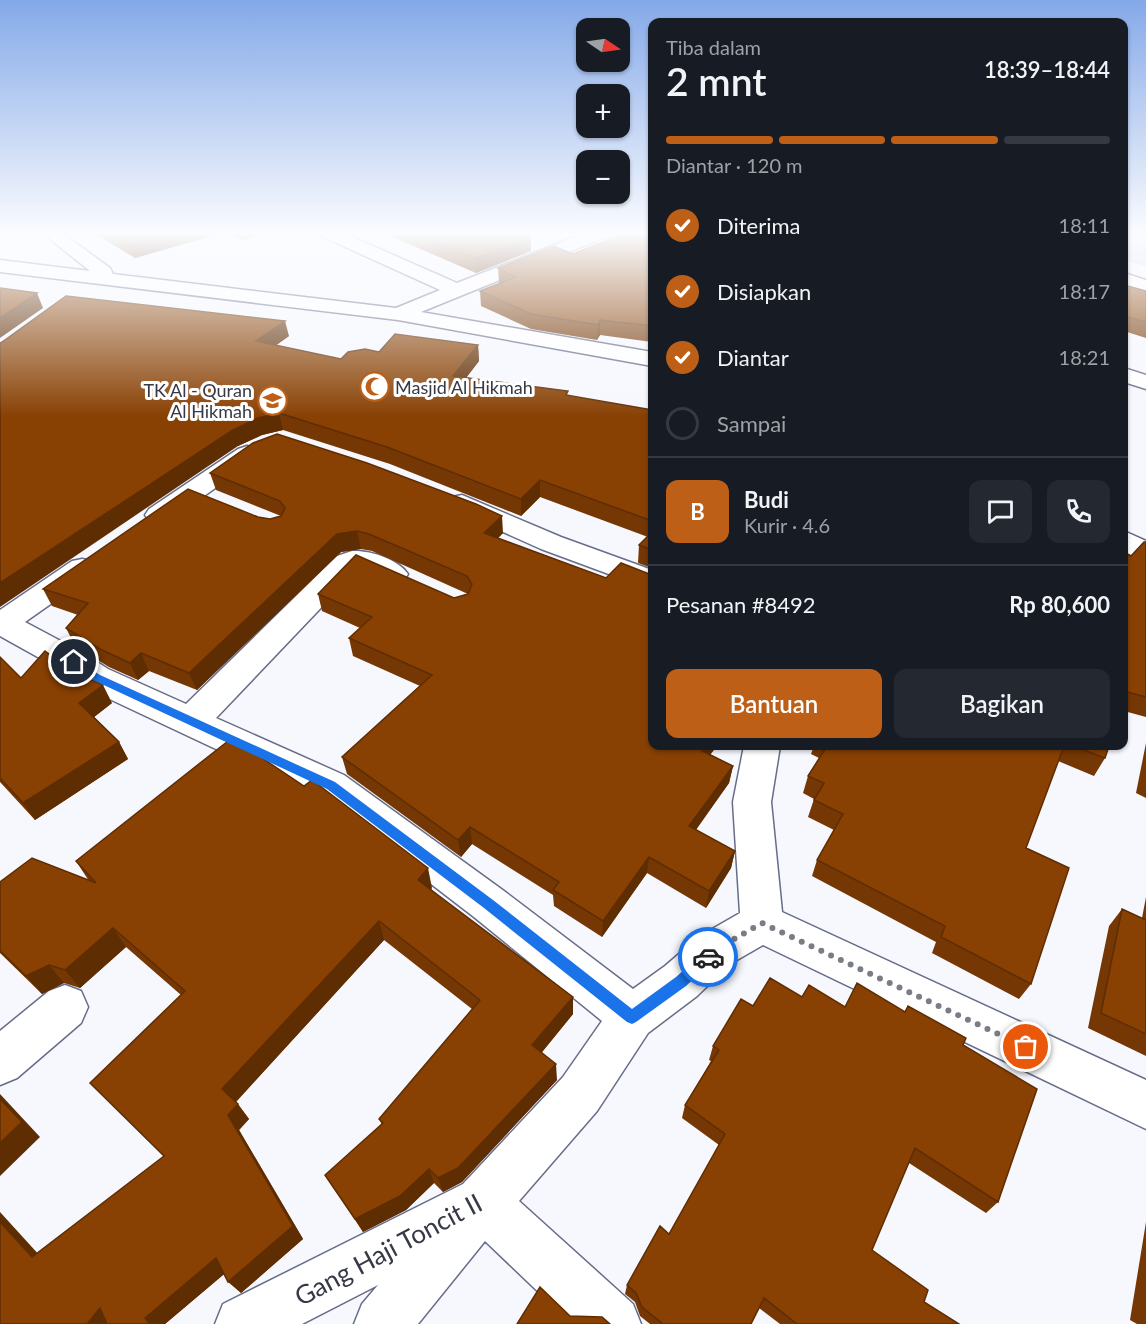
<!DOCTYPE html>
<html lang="id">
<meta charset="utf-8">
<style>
:root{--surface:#171b24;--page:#242831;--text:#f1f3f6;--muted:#9ea1a6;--line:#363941;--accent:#bd5f16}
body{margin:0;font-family:Lato,sans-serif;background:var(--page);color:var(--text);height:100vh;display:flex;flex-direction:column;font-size:22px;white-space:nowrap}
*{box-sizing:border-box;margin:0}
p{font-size:20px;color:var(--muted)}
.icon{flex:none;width:33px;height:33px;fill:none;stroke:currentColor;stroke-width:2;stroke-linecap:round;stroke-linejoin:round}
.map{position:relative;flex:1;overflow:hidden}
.details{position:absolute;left:648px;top:18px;width:480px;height:732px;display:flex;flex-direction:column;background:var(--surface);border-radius:12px;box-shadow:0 2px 4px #0004}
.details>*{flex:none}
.needle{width:39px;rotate:103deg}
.buttons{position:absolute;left:576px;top:18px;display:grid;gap:12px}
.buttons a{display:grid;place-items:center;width:54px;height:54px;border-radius:12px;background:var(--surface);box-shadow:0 2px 4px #0004;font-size:30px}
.pin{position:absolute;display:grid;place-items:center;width:51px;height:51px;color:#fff;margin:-26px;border:3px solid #fff;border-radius:50%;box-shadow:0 2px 6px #0007}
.courier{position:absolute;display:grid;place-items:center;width:60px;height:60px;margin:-30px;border:4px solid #1a73e8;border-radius:50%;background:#fff;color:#222;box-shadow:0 2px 8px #0007}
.head em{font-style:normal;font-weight:600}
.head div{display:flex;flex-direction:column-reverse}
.head{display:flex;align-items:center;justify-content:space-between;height:102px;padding:0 18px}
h1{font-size:39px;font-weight:600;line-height:45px}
.bar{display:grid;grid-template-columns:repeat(4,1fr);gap:9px 6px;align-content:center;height:72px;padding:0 18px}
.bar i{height:8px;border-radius:4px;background:var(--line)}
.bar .active{background:var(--accent)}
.bar p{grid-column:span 4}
.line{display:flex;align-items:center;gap:15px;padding:0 18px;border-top:2px solid var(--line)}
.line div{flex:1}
.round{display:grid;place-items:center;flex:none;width:63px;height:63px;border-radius:12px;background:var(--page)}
ol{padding:0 18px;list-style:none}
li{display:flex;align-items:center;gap:18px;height:66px}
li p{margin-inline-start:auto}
li .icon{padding:6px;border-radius:50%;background:var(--accent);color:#fff;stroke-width:4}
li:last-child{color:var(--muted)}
li i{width:33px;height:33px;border:3px solid var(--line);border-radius:50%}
.primary-button{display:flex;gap:12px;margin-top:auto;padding:12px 18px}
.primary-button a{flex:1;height:69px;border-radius:12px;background:var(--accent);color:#fff;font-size:24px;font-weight:600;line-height:69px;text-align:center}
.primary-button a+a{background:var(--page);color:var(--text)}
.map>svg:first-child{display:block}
.green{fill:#d1d6f3}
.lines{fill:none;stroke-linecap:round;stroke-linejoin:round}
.minor-casing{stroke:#676c89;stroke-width:3}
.minor{fill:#fff;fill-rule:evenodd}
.wall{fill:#753703}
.shaded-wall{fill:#5f2d02}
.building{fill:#884003;stroke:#5f2d02;stroke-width:1.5}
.route{fill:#1a73e8}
.done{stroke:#7a7c86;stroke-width:6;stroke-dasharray:0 10.8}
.labels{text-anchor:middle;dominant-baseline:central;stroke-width:6;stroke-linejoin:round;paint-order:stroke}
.far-poi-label{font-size:18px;fill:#373946;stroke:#fff;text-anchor:start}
.near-street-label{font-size:26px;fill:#373946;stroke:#fff}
</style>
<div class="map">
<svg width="1146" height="1324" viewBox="0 0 1146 1324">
<rect width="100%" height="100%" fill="#f6f8fe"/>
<path class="green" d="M1124 232H1146V266L1124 260Z"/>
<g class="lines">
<defs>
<path id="minor" d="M41 232H61L110 268 113 274 396 308 440 290 321 236 318 232H341L457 283 587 232H611L608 236 421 312 652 352V366L398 320 0 272V260L90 271Z
M1124 273 1146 280V292L1124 285Z
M1124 368 1146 375V389L1124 382Z
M247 446 256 449 260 454 256 459 169 521 159 523 149 521 145 515 149 509 238 449Z
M462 495 561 537 652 570V590L541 549 452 509 448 503 452 497Z
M1124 531 1146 541V562L1124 552Z
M352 551C370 550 398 559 408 574L404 581 393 584 357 570 216 718 344 775 504 891 633 989 665 966 700 936 740 913 733 802 744 746H780L771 802 782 912 1146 1080V1129L763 945 730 964 697 996 648 1033 597 1111 519 1201 633 1304 641 1324H572L485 1241 418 1324H354L362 1304 378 1285 302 1324H215L223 1304 463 1184 563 1077 602 1021 474 917 318 797 84 687 61 670 0 636V610L72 561 82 559 92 561 97 568 92 575 25 622 85 654 108 669 186 704 337 556Z
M65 985 81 991 88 1007 81 1023 17 1078 0 1085V1031L49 991Z"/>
</defs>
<use href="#minor" class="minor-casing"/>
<use href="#minor" class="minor"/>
</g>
<path class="wall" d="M92 232H225L135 258Z
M226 232H268L242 240Z
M381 232H518L531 251 476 273Z
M652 232V342L600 335 597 340 531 329 481 306 480 291 499 283 498 268 573 254Z
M1124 285 1146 291V338L1124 331Z
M289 336 276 345 341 359 379 352 478 345 479 361 466 378 652 410V568L638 563 639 545 648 537 540 497 521 516 390 464 283 430 262 435 238 446 0 343Z
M210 473 503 533 498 538 606 578 652 746H717L710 754 733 766 729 783 696 830 735 851 731 868 706 908 647 873 602 937 554 906 553 895 472 844 461 857 347 774 342 757 420 686 353 656 349 638 360 628 322 611 318 594 454 598 468 594 372 551 361 549 341 552 197 690 149 671 138 680 109 667 75 646 66 628 78 615 52 606 43 589 258 517 270 519 281 516 216 490Z
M1146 542V717L1124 711V552L1131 556Z
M0 657 21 678 112 703 94 717 119 742 128 759 35 820 0 782Z
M1146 743V798L1136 793Z
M814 746H1109L1105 758 1094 776 1058 761 1026 848 1031 984 1019 999 932 953 936 942 812 876 817 860 834 830 808 817 814 799 803 793 808 776 819 758 811 754Z
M76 861 432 888 431 889 573 1014 542 1052 557 1080 462 1182 443 1192 434 1183 406 1210 363 1232 325 1175 382 1125 379 1119 472 1009 384 940 236 1102 249 1119 239 1130 303 1239 241 1293 224 1274 165 1324H0L37 1253 164 1157 181 995 126 947 80 988 64 983 42 994 0 953V882L89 881Z
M1146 897V1056L1088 1028 1109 926 1122 909 1142 918Z
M802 997 845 1007 905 1011 908 1006 963 1045 998 1202 986 1213 909 1163 872 1250 924 1302 959 1324H780L759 1308 751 1324H650L640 1316 635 1302 625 1294 627 1285 669 1234 719 1145 682 1118 685 1105 711 1061 709 1060 713 1046 753 1006Z
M1146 1222V1324H1137L1130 1320Z"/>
<path class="shaded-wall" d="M172 232H225L135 258 130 244Z
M240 232H268L242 240Z
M531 237V251L476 273 475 258Z
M37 293 43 308 0 338V318Z
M600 320V335L597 340 598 325Z
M285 321 289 336 260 357 256 341Z
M478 345 479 361 455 392 453 376Z
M279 413 283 430 262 435 238 446 0 607V583L233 430 258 418Z
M540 480V497L521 516V499Z
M502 516 503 533 486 550 484 533Z
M357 531 361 549 341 552 197 690 189 673 337 534Z
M141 653 149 671 138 680 130 663Z
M103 685 112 703 89 721 79 703Z
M119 742 128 759 35 820 23 803Z
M706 746H717L700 768 702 751Z
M733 766 729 783 686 843 689 826Z
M470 827 472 844 461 857 458 840Z
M735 851 731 868 706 908 709 891Z
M649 857 647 873 602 937 603 921Z
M428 868 432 888 422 899 418 880Z
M379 921 384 940 233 1105 222 1089Z
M113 928 126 947 80 988 65 970Z
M49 965 64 983 42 994 26 976Z
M573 997V1014L534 1062 532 1045Z
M556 1064 557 1080 462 1182 443 1192 438 1178Z
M0 1094 40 1137 0 1176Z
M238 1104 249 1119 239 1130 303 1239 241 1293 228 1282V1115Z
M429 1169 434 1183 406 1210 363 1232 355 1219Z
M0 1212 51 1268 32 1257 0 1222Z
M216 1258 229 1270 165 1324H150L145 1318Z
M100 1308 113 1324H87Z"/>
<path class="building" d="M110 232H172L130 244Z
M413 232H518L531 237 475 258Z
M628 232H652V326L600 320 598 325 531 314 480 291 516 277 498 268 554 246 573 254Z
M1124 285 1146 291V322L1124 316Z
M0 288 37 293 0 318Z
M66 296 285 321 256 341 341 359 348 352 365 349 379 352 395 334 478 345 453 376 568 391 566 395 652 410V521L540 480 521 499 387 447 279 413 258 418 233 430 0 583V343L2 342Z
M277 434 367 463 476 504 502 516 484 533 606 578 621 563 652 575V746H706L702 751 733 766 689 826 735 851 709 891 649 857 603 921 553 890 559 882 470 827 458 840 342 757 432 675 349 638 372 617 318 594 356 555 454 598 468 594 472 584 467 576 369 534 357 531 337 534 189 673 141 653 130 663 100 649 66 628 88 603 43 589 188 489 258 517 270 519 281 516 285 508 280 501 210 473 253 443Z
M652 532V550L639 545Z
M1144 542H1146V697L1127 692 1124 702V552L1131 556Z
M45 651 73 671 103 685 79 703 119 742 23 803 0 778V657L21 678Z
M228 741 253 752 304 786 312 780 428 868 418 880 573 997 532 1045 556 1064 458 1168 438 1178 429 1169 400 1196 355 1219 325 1175 383 1123 379 1119 480 1000 379 921 222 1089 238 1104 228 1115 293 1226 228 1282 216 1258 145 1318 150 1324H107L100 1308 87 1324H0V1222L32 1257 164 1156 90 1083 185 991 113 928 65 970 49 965 26 976 0 951V882L32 858 96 883 76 861Z
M827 746H1064L1026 848 1069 868 1031 984 941 937 945 926 817 860 843 814 814 800 824 783 808 776Z
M1073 746H1109L1105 758Z
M1122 909 1146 920V1034L1101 1013Z
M770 978 802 997 809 985 845 1007 857 983 905 1012 908 1006 966 1038 963 1045 1037 1089 998 1202 915 1148 872 1250 928 1290 924 1302 959 1324H797L764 1298 751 1324H663L642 1307 636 1293 627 1285 660 1226 669 1234 725 1134 685 1105 719 1050 713 1046 741 999 753 1006Z
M0 1099 22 1122 0 1143Z
M540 1287 570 1316 602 1317 610 1324H517Z"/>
<linearGradient id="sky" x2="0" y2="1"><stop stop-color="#84a9e8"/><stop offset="0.56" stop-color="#fbfcff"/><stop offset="1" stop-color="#fbfcff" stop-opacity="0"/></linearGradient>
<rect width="1146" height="417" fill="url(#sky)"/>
<path class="route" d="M74 659 100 675 335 782 493 900 632 1009 676 977 703 953H712L714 957 712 961 686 986 636 1022 632 1024 627 1022 484 908 327 789 93 680 70 665 69 662Z"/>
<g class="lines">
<path class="done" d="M708 957 715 950 762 923 1026 1047"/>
</g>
<defs>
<symbol id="mosque-ring" viewBox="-11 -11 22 22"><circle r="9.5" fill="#fff" stroke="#bd5f16" stroke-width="1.5"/><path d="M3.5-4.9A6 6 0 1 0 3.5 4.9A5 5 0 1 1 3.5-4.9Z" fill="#bd5f16"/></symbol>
<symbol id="school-ring" viewBox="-11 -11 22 22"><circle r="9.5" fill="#fff" stroke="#bd5f16" stroke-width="1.5"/><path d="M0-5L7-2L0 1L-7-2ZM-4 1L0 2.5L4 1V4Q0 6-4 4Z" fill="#bd5f16"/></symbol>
</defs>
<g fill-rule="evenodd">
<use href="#mosque-ring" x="358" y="370" width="33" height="33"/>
<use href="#school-ring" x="256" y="384" width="33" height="33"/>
</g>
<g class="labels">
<g class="far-poi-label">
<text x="395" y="387">Masjid Al Hikmah</text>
<text x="252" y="390" text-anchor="end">TK Al - Quran<tspan x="252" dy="21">Al Hikmah</tspan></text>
</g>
<g class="near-street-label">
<text transform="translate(388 1249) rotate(-28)">Gang Haji Toncit II</text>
</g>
</g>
</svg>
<div class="buttons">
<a><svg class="needle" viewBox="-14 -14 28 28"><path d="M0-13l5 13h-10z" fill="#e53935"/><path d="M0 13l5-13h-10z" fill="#9ea1a6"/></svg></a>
<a>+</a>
<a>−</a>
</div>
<div class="pin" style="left:1026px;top:1047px;background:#ea580c"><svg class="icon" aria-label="bag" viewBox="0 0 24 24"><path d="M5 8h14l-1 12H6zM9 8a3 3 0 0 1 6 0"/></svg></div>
<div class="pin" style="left:74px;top:662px;background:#1f2937"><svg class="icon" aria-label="home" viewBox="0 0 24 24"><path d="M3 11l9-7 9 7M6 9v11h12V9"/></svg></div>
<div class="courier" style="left:708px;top:957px"><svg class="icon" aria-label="car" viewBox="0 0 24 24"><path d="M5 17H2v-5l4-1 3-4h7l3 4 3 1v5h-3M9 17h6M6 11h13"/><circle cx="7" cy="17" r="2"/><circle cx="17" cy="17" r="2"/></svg></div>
<section class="details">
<div class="head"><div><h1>2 mnt</h1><p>Tiba dalam</p></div><em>18:39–18:44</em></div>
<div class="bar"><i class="active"></i><i class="active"></i><i class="active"></i><i></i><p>Diantar · 120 m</p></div>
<ol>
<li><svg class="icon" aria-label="check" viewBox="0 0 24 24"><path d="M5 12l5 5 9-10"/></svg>Diterima<p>18:11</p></li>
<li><svg class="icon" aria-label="check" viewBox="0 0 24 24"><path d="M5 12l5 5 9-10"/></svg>Disiapkan<p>18:17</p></li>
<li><svg class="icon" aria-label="check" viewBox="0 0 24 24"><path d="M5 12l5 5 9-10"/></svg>Diantar<p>18:21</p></li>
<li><i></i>Sampai</li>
</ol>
<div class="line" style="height:108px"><b class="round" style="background:var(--accent);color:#fff">B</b><div><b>Budi</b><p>Kurir · 4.6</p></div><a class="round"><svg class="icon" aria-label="chat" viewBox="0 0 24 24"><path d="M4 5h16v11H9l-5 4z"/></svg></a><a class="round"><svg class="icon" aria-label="phone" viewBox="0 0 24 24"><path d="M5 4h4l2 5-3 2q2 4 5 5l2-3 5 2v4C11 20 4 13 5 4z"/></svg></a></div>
<div class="line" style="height:78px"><div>Pesanan #8492</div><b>Rp 80,600</b></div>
<div class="primary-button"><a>Bantuan</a><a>Bagikan</a></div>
</section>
</div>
